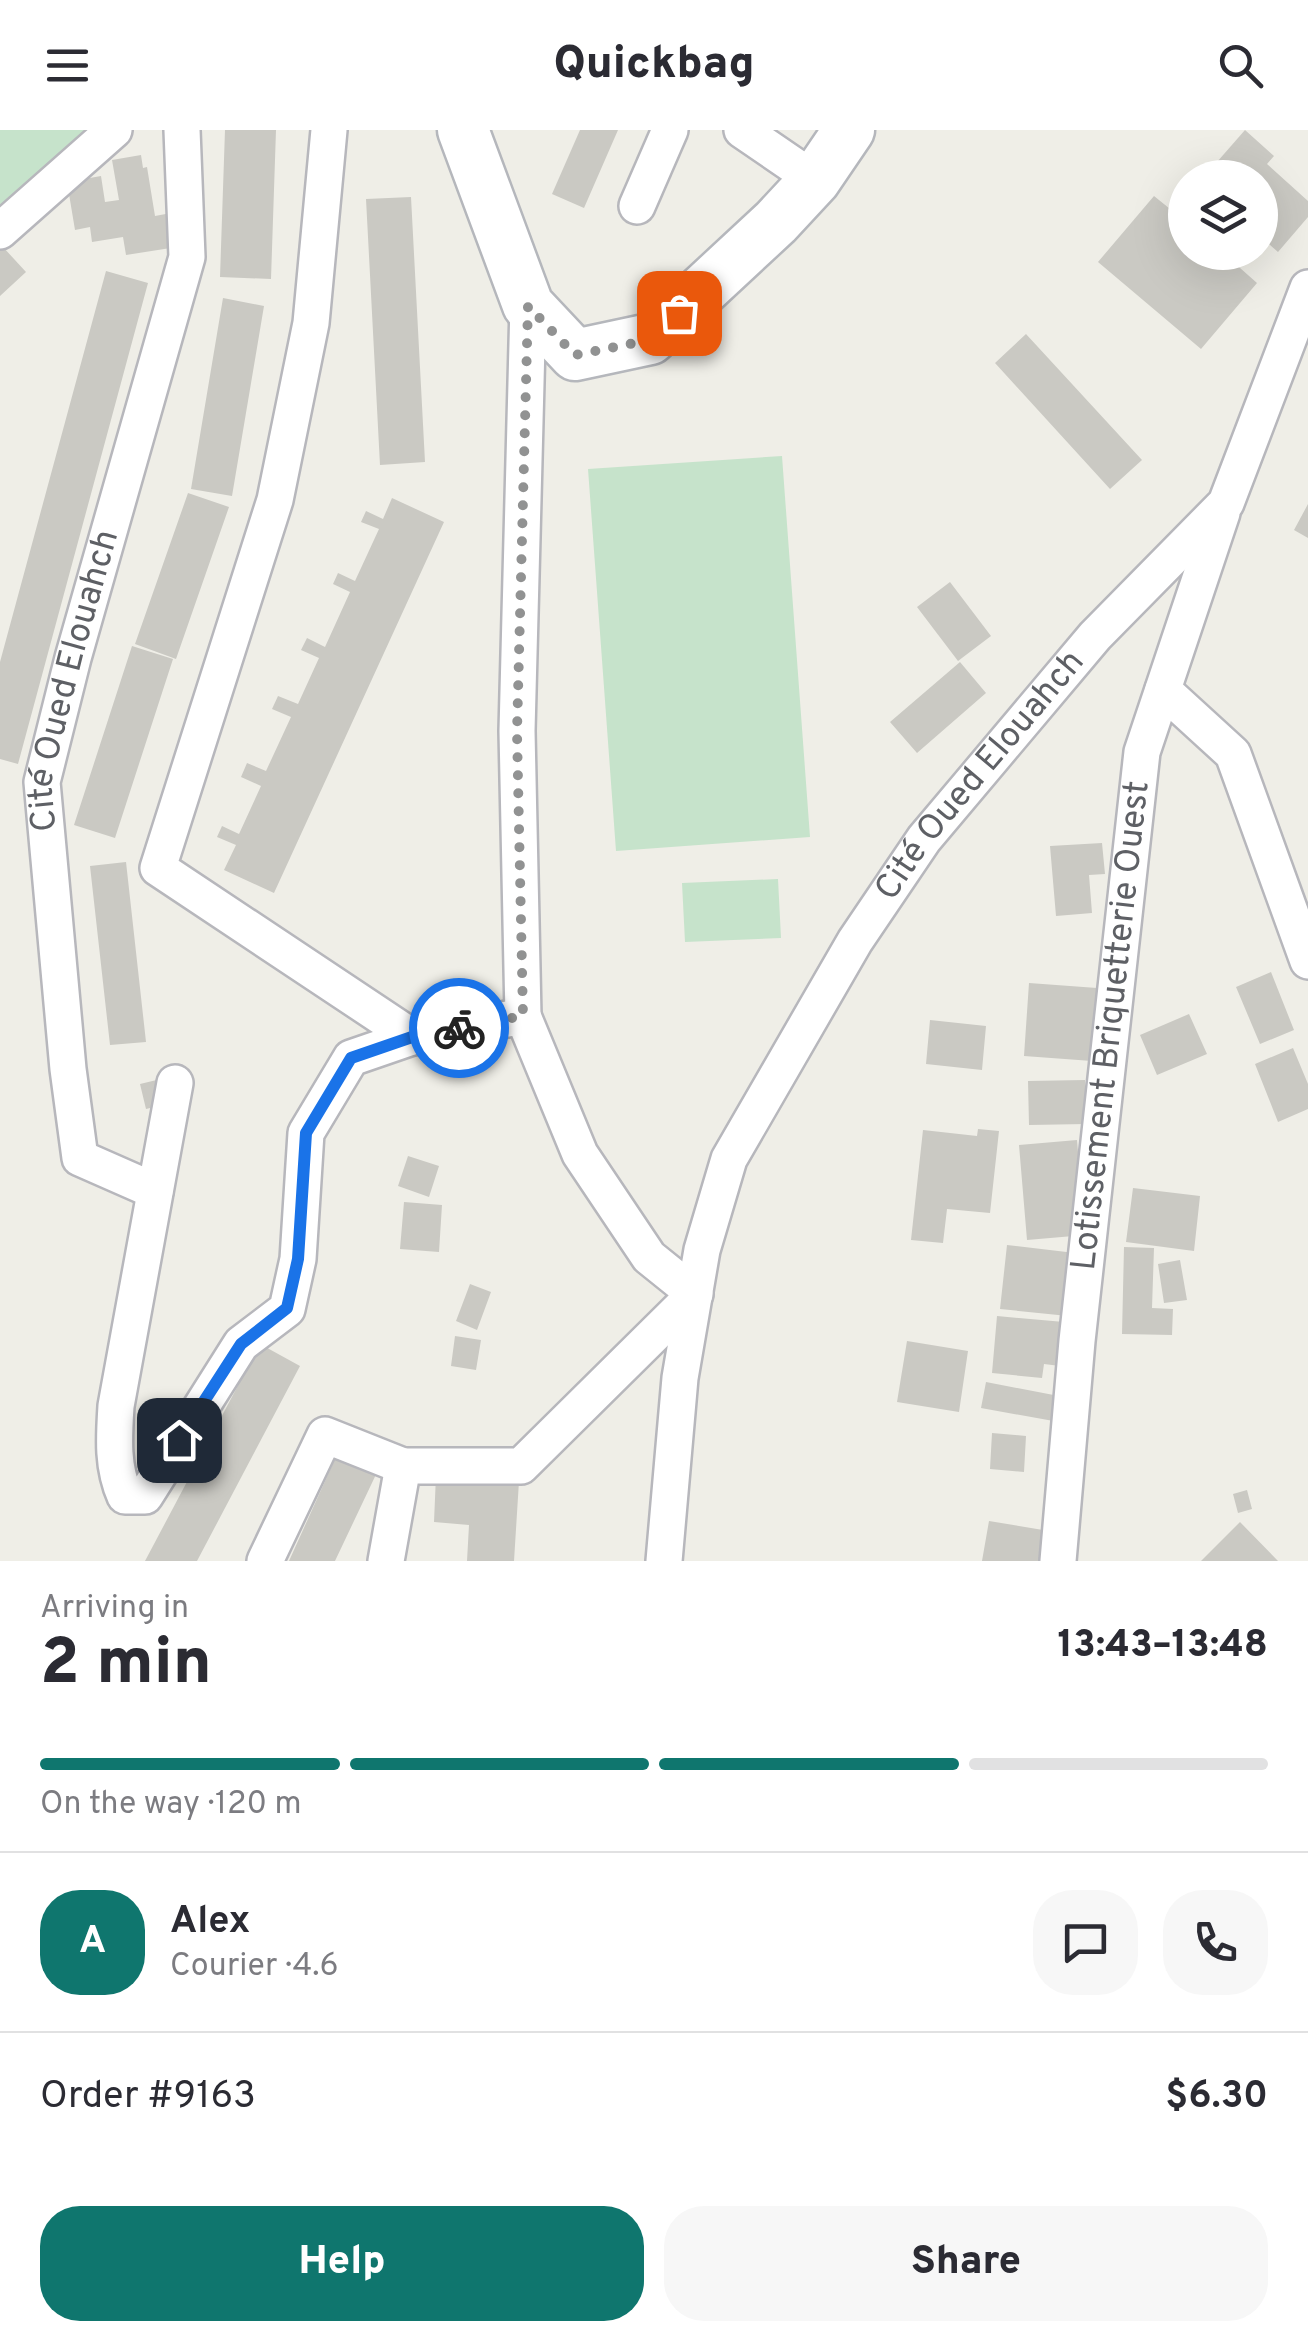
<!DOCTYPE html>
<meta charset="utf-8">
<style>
:root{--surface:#fff;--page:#f7f7f7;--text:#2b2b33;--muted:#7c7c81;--line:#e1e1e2;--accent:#0f766e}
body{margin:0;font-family:Overpass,sans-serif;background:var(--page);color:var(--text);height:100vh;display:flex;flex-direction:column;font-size:38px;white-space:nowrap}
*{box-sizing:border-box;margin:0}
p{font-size:32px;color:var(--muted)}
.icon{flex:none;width:55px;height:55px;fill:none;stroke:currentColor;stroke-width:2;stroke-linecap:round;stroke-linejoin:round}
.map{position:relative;height:1431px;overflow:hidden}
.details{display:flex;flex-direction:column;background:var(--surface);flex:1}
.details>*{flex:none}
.tools{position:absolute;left:1168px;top:30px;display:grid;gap:20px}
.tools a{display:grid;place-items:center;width:110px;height:110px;border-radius:50%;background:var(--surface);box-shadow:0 10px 40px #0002;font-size:50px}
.pin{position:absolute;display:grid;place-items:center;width:85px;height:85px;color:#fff;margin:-42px;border-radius:20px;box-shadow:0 5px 15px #0006}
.courier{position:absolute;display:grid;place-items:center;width:100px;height:100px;margin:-50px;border:8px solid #1a73e8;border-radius:50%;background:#fff;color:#222;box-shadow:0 2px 12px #0007}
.summary em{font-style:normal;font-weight:800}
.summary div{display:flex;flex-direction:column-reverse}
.summary{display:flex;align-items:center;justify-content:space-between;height:170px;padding:0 40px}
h1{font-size:65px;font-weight:800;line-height:75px}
.bar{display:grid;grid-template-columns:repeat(4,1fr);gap:15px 10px;align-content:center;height:120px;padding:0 40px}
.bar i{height:12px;border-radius:8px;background:var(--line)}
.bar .current{background:var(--accent)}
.bar p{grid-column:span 4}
.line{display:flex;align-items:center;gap:25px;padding:0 40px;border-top:2px solid var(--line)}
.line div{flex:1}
.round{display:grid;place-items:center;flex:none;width:105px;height:105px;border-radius:40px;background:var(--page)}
.action{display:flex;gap:20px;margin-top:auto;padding:20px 40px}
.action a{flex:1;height:115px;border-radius:40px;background:var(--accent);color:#fff;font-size:40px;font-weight:800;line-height:115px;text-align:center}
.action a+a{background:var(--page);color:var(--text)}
header{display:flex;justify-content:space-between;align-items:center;height:130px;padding:0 40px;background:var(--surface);font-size:45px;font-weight:800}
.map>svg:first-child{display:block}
.green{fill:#c6e3cb}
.building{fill:#cac9c3}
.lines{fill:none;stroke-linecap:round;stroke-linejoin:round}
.street-casing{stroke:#b7b7bc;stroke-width:40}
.secondary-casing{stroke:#b5b7bc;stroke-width:55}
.street{stroke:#fff;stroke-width:35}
.secondary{stroke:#fff;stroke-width:50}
.done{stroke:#919292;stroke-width:10;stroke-dasharray:0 18}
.route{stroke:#1a73e8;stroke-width:12}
.labels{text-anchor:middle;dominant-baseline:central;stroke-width:9;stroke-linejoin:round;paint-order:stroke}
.street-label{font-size:35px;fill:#5e6065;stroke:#fff}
</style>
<header><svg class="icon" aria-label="menu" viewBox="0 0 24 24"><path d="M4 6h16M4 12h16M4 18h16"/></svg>Quickbag<svg class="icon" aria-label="search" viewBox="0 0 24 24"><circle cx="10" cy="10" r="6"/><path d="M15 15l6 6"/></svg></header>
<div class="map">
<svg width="1308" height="1431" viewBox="0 0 1308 1431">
<rect width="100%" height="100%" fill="#efeee7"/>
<path class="green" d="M0 0H86L0 76Z
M782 326 810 707 616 721 588 339Z
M778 749 781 808 685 812 682 753Z"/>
<path class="building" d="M225 0H276L271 149 220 147Z
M580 0H618L584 78 552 64Z
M1245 0 1274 26 1267 34 1308 71V87L1278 122 1260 106V48H1203Z
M141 25 143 38 147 37 155 86 171 83 177 117 126 125 123 107 92 112 90 97 75 100 67 52 101 46 105 72 119 70 112 30Z
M1154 66 1185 91V122H1222L1257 153 1201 219 1098 132Z
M411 67 425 332 380 335 366 69Z
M3 117 26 142 0 166V119Z
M106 141 148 153 18 634 0 629V532Z
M223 168 264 176 232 366 191 359Z
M1026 204 1142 330 1110 359 995 233Z
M188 363 229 377 176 529 135 514Z
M392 368 444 392 274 763 224 740 236 715 217 707 222 696 239 704 261 656 241 647 247 633 266 641 291 587 272 579 278 566 298 574 319 528 301 520 307 508 325 517 350 462 333 454 338 443 355 451 379 399 361 392 366 381 383 389Z
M1308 374V408L1294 400Z
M950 452 991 506 958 531 917 477Z
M132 516 173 529 115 708 74 695Z
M960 532 986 563 917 623 890 592Z
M1102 713 1105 744 1089 745 1092 783 1056 786 1050 716Z
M126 732 146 912 110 915 90 736Z
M1271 842 1294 900 1260 914 1236 857Z
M1029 853 1097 858 1092 931 1024 926Z
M1189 884 1207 924 1157 945 1140 905Z
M930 890 986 896 982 940 926 934Z
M1293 918 1308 954V979L1278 992 1255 934Z
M165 948 171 973 146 979 140 954Z
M1085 950 1086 994 1029 995 1028 951Z
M978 999 999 1001 990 1083 947 1079 943 1113 911 1110 923 1000 977 1006Z
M1077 1010 1085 1105 1027 1110 1019 1015Z
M408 1026 439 1036 429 1067 398 1056Z
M1133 1058 1200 1066 1194 1121 1126 1112Z
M404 1072 442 1075 439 1122 400 1119Z
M1007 1115 1075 1123 1068 1186 1000 1179Z
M1124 1117 1154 1118 1152 1178 1173 1179 1172 1205 1122 1204Z
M1180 1130 1187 1170 1164 1173 1158 1134Z
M470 1154 491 1162 477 1200 456 1191Z
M997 1186 1064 1192 1060 1236 1044 1234 1042 1248 992 1243Z
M455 1206 481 1210 476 1240 451 1236Z
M907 1211 968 1221 959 1282 897 1272Z
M260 1214 300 1236 197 1431H145Z
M986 1252 1064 1267 1059 1292 981 1278Z
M992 1303 1026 1306 1024 1342 990 1339Z
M340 1318 380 1336 335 1431H289Z
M436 1345 519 1351 514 1431H467L469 1395 434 1392Z
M1247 1360 1252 1379 1238 1383 1233 1364Z
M989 1391 1049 1401 1044 1431H982Z
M1240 1392 1278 1431H1201Z"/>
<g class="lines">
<defs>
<g id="street">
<path d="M329 0 311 193 275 370 158 738 412 907 523 886 580 1024 649 1127 695 1164 521 1336H403L386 1431"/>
<path d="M742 0 815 50"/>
<path d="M637 76 670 0"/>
<path d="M0 101 114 0"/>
<path d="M1163 560 1233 624 1308 831"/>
<path d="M523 886 517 601 528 175"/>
<path d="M175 953 116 1276C114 1308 112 1337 125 1366H145L241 1214 287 1179 298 1129 306 1003 351 928 412 907"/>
<path id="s1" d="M155 1061 80 1028 68 939 42 652 73 528 187 127 182 0"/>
<path d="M265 1431 325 1305 403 1336"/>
<path id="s2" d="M664 1431 680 1248 702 1120 729 1029 855 811 924 709 1095 506 1226 373 1308 158"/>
<path id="s3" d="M1058 1431 1077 1211 1142 622 1222 383"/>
</g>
<path id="secondary" d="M463 0 528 175 575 225 650 209 776 92 815 50 849 0"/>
</defs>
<use href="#street" class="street-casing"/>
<use href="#secondary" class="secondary-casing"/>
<use href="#street" class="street"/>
<use href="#secondary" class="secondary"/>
</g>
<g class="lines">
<path class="done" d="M459 898 523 886 517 602 528 176 575 225 650 210 679 183"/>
<path class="route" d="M179 1310 241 1214 287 1178 298 1129 306 1003 351 928 412 907 459 898"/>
</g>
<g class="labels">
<g class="street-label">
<text stroke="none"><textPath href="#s1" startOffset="565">Cité Oued Elouahch</textPath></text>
<text stroke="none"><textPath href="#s2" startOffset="868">Cité Oued Elouahch</textPath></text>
<text stroke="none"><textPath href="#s3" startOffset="538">Lotissement Briquetterie Ouest</textPath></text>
</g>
</g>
</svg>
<div class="tools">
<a><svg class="icon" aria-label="layers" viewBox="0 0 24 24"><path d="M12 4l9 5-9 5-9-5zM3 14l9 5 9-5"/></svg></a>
</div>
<div class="pin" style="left:679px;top:183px;background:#ea580c"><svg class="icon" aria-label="bag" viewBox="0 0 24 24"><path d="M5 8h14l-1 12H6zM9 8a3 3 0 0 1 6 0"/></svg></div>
<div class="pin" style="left:179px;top:1310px;background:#1f2937"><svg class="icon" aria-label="home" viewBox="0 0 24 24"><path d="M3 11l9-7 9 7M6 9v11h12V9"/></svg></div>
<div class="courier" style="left:459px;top:898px"><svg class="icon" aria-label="bike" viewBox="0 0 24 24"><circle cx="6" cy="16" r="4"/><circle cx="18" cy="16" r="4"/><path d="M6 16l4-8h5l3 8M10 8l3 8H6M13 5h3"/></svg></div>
</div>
<section class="details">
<div class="summary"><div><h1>2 min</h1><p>Arriving in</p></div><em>13:43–13:48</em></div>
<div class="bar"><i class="current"></i><i class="current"></i><i class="current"></i><i></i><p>On the way · 120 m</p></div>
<div class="line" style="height:180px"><b class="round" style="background:var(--accent);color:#fff">A</b><div><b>Alex</b><p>Courier · 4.6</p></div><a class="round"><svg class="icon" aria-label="chat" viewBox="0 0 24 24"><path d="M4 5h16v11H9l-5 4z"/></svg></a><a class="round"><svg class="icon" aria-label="phone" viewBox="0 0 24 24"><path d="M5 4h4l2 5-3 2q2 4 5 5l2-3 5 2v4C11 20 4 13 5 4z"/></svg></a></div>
<div class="line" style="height:130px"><div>Order #9163</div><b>$6.30</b></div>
<div class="action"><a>Help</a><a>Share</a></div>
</section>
